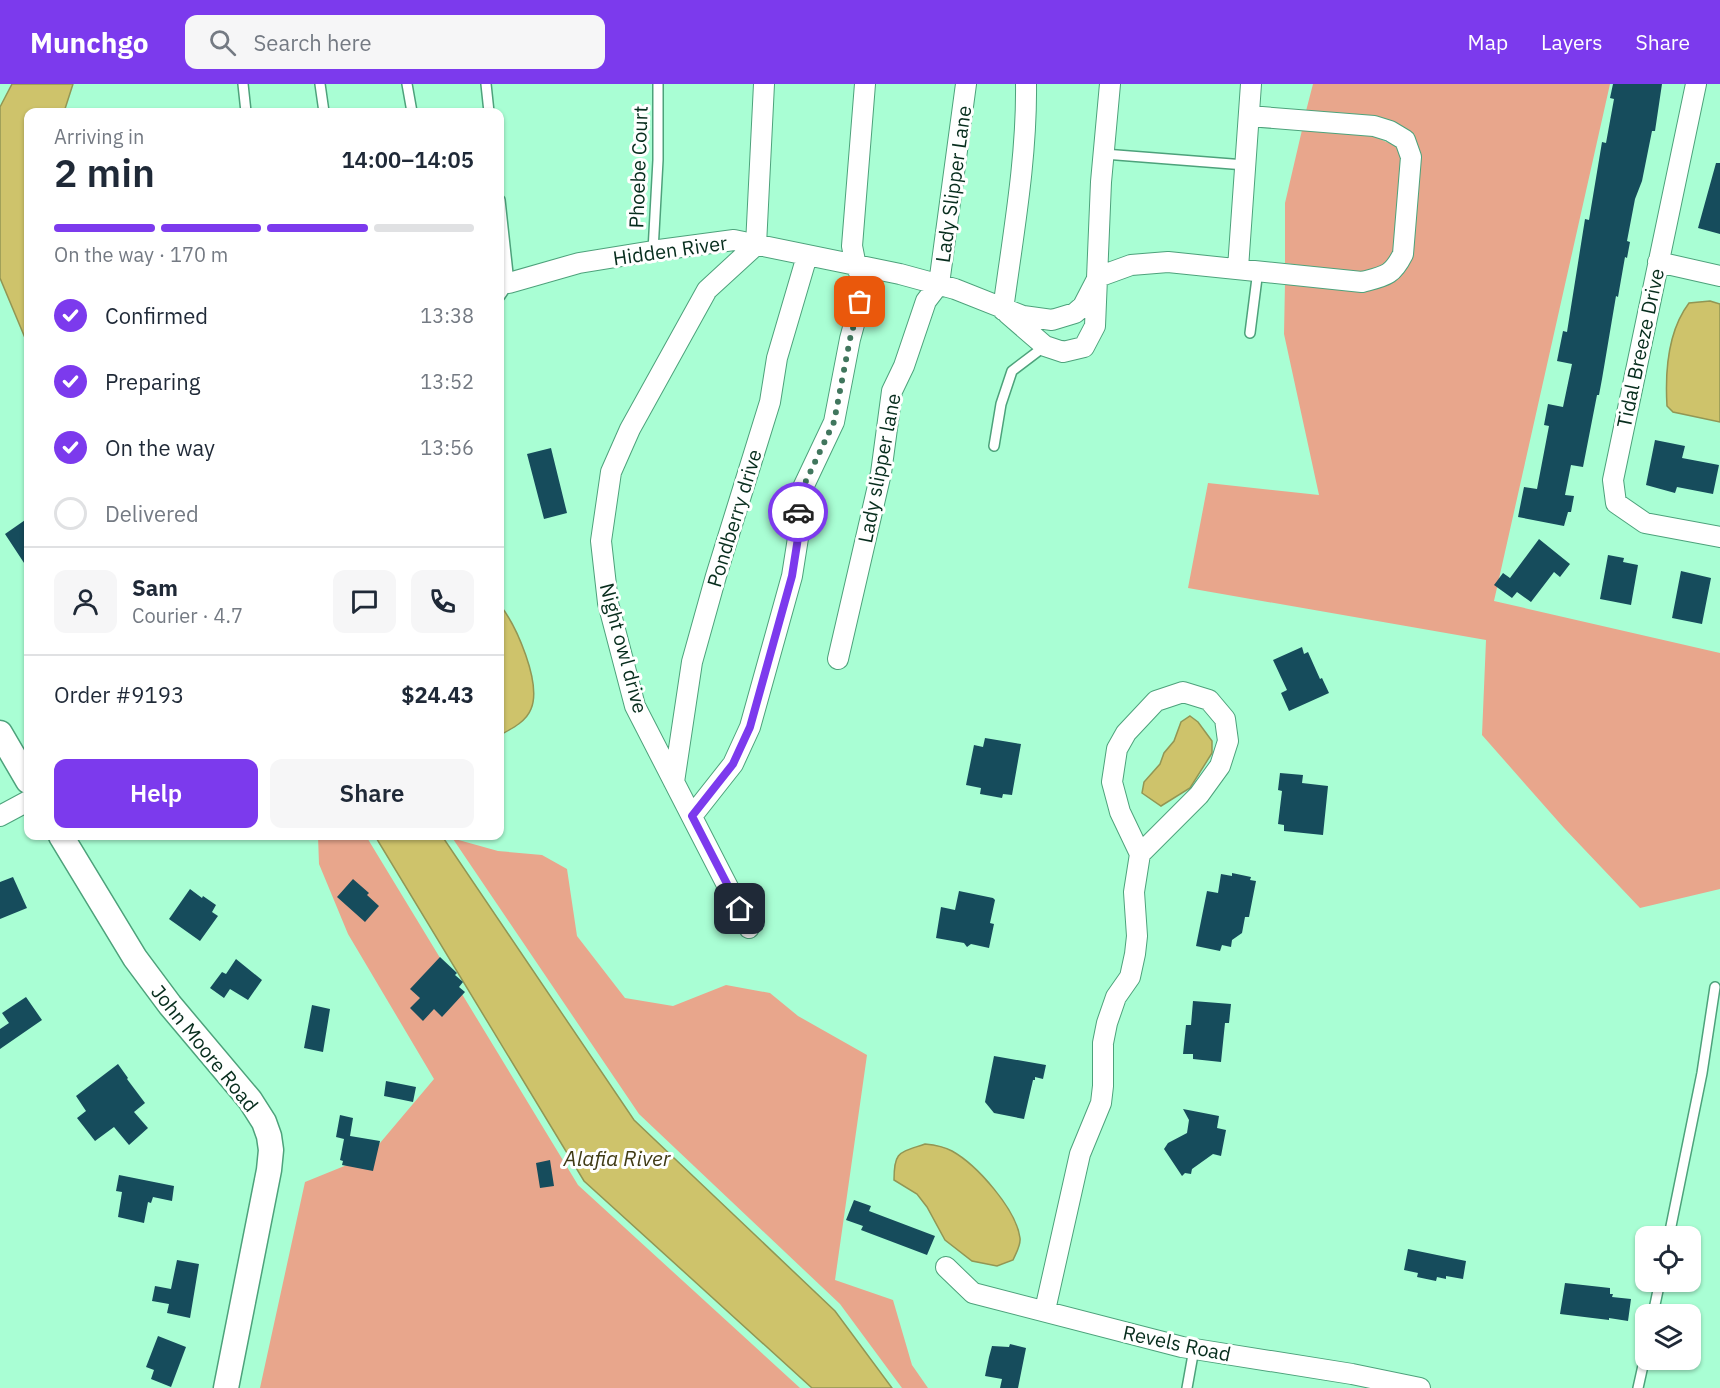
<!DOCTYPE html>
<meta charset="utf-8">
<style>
:root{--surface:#fff;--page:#f6f6f7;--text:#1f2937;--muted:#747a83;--line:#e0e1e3;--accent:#7c3aed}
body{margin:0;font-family:"IBM Plex Sans",sans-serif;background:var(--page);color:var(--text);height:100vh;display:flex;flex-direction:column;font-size:22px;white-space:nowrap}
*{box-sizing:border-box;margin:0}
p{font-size:20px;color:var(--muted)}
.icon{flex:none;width:33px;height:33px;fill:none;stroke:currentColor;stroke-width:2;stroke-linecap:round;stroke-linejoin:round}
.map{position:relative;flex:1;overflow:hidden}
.drawer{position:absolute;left:24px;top:24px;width:480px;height:732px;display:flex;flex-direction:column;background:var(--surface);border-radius:12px;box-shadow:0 2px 4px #0004}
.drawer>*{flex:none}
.controls{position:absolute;left:1635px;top:1142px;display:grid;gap:12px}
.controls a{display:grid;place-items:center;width:66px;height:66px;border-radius:12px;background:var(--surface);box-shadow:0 2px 4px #0004;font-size:30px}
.pin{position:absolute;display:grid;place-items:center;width:51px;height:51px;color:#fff;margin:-26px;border-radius:12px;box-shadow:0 3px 9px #0006}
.courier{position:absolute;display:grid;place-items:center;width:60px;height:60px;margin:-30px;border:4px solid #7c3aed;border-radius:50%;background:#fff;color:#222;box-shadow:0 2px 8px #0007}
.head em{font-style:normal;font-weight:600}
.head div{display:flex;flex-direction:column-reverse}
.head{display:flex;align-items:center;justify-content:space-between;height:102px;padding:0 30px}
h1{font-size:39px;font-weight:600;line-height:45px}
.bar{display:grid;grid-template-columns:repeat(4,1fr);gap:9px 6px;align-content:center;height:72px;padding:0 30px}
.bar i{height:8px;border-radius:4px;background:var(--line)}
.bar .selected{background:var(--accent)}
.bar p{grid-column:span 4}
.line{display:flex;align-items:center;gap:15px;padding:0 30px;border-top:2px solid var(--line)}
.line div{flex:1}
.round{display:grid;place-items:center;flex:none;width:63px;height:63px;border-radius:12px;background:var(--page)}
ol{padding:0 30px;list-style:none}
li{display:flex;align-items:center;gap:18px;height:66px}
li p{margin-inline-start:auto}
li .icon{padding:6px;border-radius:50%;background:var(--accent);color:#fff;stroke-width:4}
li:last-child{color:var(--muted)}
li i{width:33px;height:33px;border:3px solid var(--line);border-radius:50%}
.action{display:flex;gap:12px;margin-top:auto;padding:12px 30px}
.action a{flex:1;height:69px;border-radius:12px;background:var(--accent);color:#fff;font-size:24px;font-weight:600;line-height:69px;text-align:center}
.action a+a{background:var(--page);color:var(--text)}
header{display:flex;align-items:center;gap:36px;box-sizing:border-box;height:84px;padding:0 30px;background:var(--accent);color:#fff}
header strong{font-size:28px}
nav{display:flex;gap:33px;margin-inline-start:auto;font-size:21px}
.search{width:420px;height:54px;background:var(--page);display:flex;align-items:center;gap:15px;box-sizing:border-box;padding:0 21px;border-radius:12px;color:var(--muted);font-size:22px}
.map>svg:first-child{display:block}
.green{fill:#e8a68c}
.water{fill:#cec36b;stroke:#929654;stroke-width:1.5}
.building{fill:#164c5c}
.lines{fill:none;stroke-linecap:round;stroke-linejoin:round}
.service-casing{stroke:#4da27b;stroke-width:12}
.minor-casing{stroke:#4da27b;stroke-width:22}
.tertiary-casing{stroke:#4da27b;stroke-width:27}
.service{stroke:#fff;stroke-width:9}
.minor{stroke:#fff;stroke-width:20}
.tertiary{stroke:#fff;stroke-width:24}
.done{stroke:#40765d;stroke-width:6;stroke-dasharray:0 10.8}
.route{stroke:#7c3aed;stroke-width:8}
.labels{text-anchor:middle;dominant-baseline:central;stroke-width:6;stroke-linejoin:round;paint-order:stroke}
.street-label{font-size:20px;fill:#072d1d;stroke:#fff}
.water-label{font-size:21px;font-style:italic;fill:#413c16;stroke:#fff}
</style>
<header>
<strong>Munchgo</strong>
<div class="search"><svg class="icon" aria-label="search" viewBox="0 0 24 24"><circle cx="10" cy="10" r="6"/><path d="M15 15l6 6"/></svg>Search here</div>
<nav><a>Map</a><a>Layers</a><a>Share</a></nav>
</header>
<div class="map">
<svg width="1720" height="1304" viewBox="0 0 1720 1304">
<rect width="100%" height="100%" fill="#a9fed4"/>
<path class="green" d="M1313 0H1610L1494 517 1720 569V805L1640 824 1564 744 1482 651 1486 556 1188 504 1208 399 1319 411 1284 250 1285 199 1361 208 1382 203 1400 192 1410 174 1413 52C1394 27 1336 29 1306 27Z
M1302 46 1373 52 1398 63 1402 75 1394 167C1391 175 1387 180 1379 184 1359 193 1308 182 1285 179V119Z
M318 752H366L578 1101 800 1304H260L305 1098 369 1072 434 995 348 850 319 780Z
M451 752 455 755 498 767 542 771 567 785 577 852 625 914 673 922 726 901 770 909 798 932 867 971 835 1196 893 1216 912 1281 928 1304H902L840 1220 639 1030Z"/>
<path class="water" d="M12 0H73L64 28H28V261L0 194V23Z
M1710 217 1720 220V338L1673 328 1667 322C1665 288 1667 248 1689 219Z
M500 521C516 541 542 599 531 625 526 638 511 645 500 651Z
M1190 632 1198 638 1212 657V669L1190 704 1161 722 1142 709 1144 698 1160 680 1164 669 1174 657 1181 638Z
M375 752H442L634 1036 835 1227 892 1304H812L584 1097Z
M925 1060C935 1061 943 1062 952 1067 977 1081 1016 1125 1020 1154 1021 1161 1016 1169 1013 1176L997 1182 972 1177 945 1156 927 1123 917 1110 894 1096C894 1067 899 1069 925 1060Z"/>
<path class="building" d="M1613 0H1662L1655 47H1652L1642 97 1635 115 1627 157 1630 158 1627 174 1625 173 1618 213 1616 212 1602 295 1599 311H1597L1583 383 1571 381 1565 411 1574 412 1571 428H1568L1564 442 1518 433 1524 403 1537 405 1549 342 1544 341 1548 320 1563 323 1572 280 1557 277 1563 247 1567 248 1585 135 1589 136 1602 58 1606 59 1614 15 1610 14Z
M1716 79H1720V150L1698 144Z
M1655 356 1685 362 1682 374 1719 381 1713 410 1677 403 1675 409 1646 401Z
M551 364 567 429 544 435 527 370Z
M28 434V485L5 450Z
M1539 455 1570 480 1560 493 1554 488 1531 518 1517 508 1512 514 1494 501 1503 489 1510 494Z
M1608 471 1624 474 1623 478 1638 481 1631 521 1600 515Z
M1681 487 1711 494 1702 540 1672 534Z
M1302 563 1304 570 1308 568 1320 595 1322 594 1329 609 1289 627 1281 609 1287 606 1273 576Z
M985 654 1021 660 1012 711 1003 710 1002 714 980 710 981 704 966 701 974 661 983 663Z
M1280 689 1303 691 1302 699 1328 702 1323 751 1284 747V741L1278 740 1282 707 1278 706Z
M1232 789 1251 793 1250 796 1256 797 1249 833H1245L1242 849 1232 856 1231 863 1222 861 1220 867 1196 862 1207 807 1218 809 1221 790 1232 792Z
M13 793 27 824 0 835V798Z
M353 795 369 809 367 811 379 822 365 838 337 813Z
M190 805 202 814 203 812 216 821 212 828 218 832 200 857 169 835Z
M959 807 993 814 995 816 990 839 994 840 989 864 971 860 967 863 964 859 936 854 941 823 955 826Z
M440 873 457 889 455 891 463 898 459 903 465 908 442 933 434 925 423 937 410 924 420 914 410 905Z
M236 875 262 896 248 916 230 905 224 914 210 904 222 888 226 890Z
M26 913 42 936 0 965V945L9 939 2 929Z
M1193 917 1231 920 1229 939H1225L1221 978 1193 975V970H1183L1186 941H1191Z
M312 921 330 925 323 968 304 964Z
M994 972 1046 981 1043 995 1035 993V996H1033L1024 1035 994 1029 985 1018Z
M118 980 128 994 127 995 145 1019 134 1028 148 1044 129 1061 114 1043 95 1057 77 1034 86 1027 76 1012Z
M386 997 416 1003 413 1018 384 1012Z
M1183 1025 1219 1032 1217 1044 1226 1046 1221 1072 1213 1070 1192 1085 1191 1090 1185 1089 1182 1092 1164 1065 1168 1059 1187 1049 1189 1036Z
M340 1031 353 1034 350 1052 380 1057 373 1087 342 1081 343 1077 340 1076 344 1055 336 1053Z
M550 1076 554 1102 540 1104 536 1079Z
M119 1091 174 1102 172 1117 153 1113 151 1119 148 1118 144 1139 118 1133 122 1108 116 1107Z
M854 1116 871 1122 869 1127 935 1152 927 1171 861 1146 863 1142 846 1136Z
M1408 1165 1466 1177 1463 1195 1446 1192V1195L1437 1193 1436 1197 1417 1193 1418 1189 1404 1186Z
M177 1176 199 1180 190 1234 167 1229 169 1220 152 1217 155 1202 171 1205Z
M1565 1199 1610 1204V1210H1613L1612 1213 1631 1215 1628 1237 1609 1234V1236L1560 1230Z
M158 1252 186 1263 171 1303 151 1295 154 1286 146 1283Z
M1010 1260 1026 1264 1018 1304H1000L1002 1295 985 1292 989 1273 992 1262 1009 1263Z"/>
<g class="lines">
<defs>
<path id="service" d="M243 0 246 28
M320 0 324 28
M407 0 412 28
M486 0 489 28
M1104 70 1245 81
M500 116 509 199 500 212
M653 167 658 76V0
M1250 249 1258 186
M994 362 1001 320 1012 287 1045 262
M1669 1152 1702 989 1715 903
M1653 1230 1660 1197
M1187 1304 1194 1265
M1638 1304 1646 1268"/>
<path id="minor" d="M1696 0 1613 396 1616 419 1645 439 1720 453
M1658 178 1720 192
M1238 184 1251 0
M1098 193 1131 181 1168 178 1362 198C1385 192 1392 192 1403 170L1411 73 1405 56 1390 47 1374 42 1249 32
M509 199 579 179 659 166 734 156 900 190 955 205 1023 232 1052 236 1075 229 1083 222 1098 193
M1003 226C1013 151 1027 75 1026 0
M1008 230 1045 262 1063 268 1084 263 1095 242 1101 98 1110 0
M838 575 881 389 892 307 904 282 926 217 939 200 966 0
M674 698 692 578 716 492 770 318 777 274 807 172
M0 732 28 717
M692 732 733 680 750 643 792 492 798 454V414L834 338 850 255 865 200 856 182 852 162 865 0
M749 844 635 622 608 519 601 457 611 388 630 345 707 206 756 161 764 0
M946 1183 973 1209 1182 1263 1352 1290 1420 1304
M1045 1226 1080 1070 1101 1019 1103 1002V959L1107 939 1116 913 1130 893 1135 870 1137 852 1134 808 1140 770 1199 711 1220 682 1228 657 1225 635 1209 616 1183 608 1156 617 1126 649 1117 665 1112 698 1120 728 1140 770"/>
<path id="tertiary" d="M0 649 28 697
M61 752 135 874 170 921 250 1016 264 1038 269 1052 271 1066 269 1086 226 1304"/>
</defs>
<use href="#service" class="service-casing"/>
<use href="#minor" class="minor-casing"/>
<use href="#tertiary" class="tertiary-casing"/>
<use href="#service" class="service"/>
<use href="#minor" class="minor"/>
<use href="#tertiary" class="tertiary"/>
</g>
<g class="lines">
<path class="done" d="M798 428V414L834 338 850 255 860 218"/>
<path class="route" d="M740 825 692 732 733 680 750 643 792 492 798 454V428"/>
</g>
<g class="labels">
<g class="street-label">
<text transform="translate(638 83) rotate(-88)">Phoebe Court</text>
<text transform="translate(953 100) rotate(-82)">Lady Slipper Lane</text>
<text transform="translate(670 166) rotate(-8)">Hidden River</text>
<text transform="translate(1640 264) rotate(-78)">Tidal Breeze Drive</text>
<text transform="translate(879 384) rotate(-79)">Lady slipper lane</text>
<text transform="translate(734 434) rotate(-73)">Pondberry drive</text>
<text transform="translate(624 564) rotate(75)">Night owl drive</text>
<text transform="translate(205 964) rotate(51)">John Moore Road</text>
<text transform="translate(1177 1259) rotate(12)">Revels Road</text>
</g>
<g class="water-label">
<text x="617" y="1074">Alafia River</text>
</g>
</g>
</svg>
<div class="controls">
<a><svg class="icon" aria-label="locate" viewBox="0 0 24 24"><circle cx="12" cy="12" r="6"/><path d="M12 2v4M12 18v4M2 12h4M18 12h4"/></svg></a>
<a><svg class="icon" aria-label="layers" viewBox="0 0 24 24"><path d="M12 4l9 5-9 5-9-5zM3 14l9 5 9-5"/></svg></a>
</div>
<div class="pin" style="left:860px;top:218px;background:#ea580c"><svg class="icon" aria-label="bag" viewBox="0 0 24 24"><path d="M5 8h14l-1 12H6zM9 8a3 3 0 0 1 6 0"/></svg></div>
<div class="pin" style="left:740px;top:825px;background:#1f2937"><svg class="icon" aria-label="home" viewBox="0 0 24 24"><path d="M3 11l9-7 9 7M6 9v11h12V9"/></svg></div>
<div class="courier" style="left:798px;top:428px"><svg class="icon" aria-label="car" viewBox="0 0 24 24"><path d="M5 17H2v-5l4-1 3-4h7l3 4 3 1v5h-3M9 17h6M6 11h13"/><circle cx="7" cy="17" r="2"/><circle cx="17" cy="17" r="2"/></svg></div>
<section class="drawer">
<div class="head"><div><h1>2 min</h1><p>Arriving in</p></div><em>14:00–14:05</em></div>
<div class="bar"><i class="selected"></i><i class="selected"></i><i class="selected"></i><i></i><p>On the way · 170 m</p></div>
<ol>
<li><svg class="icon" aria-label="check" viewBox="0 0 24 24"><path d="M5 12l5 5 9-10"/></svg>Confirmed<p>13:38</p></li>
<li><svg class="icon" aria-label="check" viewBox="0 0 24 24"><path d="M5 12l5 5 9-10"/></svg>Preparing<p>13:52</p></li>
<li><svg class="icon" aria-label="check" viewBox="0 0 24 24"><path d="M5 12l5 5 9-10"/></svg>On the way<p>13:56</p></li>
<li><i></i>Delivered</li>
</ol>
<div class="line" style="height:108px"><a class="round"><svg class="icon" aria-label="person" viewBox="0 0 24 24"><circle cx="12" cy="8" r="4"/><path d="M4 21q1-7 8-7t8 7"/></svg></a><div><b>Sam</b><p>Courier · 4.7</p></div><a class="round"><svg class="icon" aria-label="chat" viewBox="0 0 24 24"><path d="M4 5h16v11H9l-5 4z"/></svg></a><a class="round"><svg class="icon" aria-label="phone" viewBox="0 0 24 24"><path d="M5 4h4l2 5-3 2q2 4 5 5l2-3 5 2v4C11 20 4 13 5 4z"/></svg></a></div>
<div class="line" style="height:78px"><div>Order #9193</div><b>$24.43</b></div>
<div class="action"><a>Help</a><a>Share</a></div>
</section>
</div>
